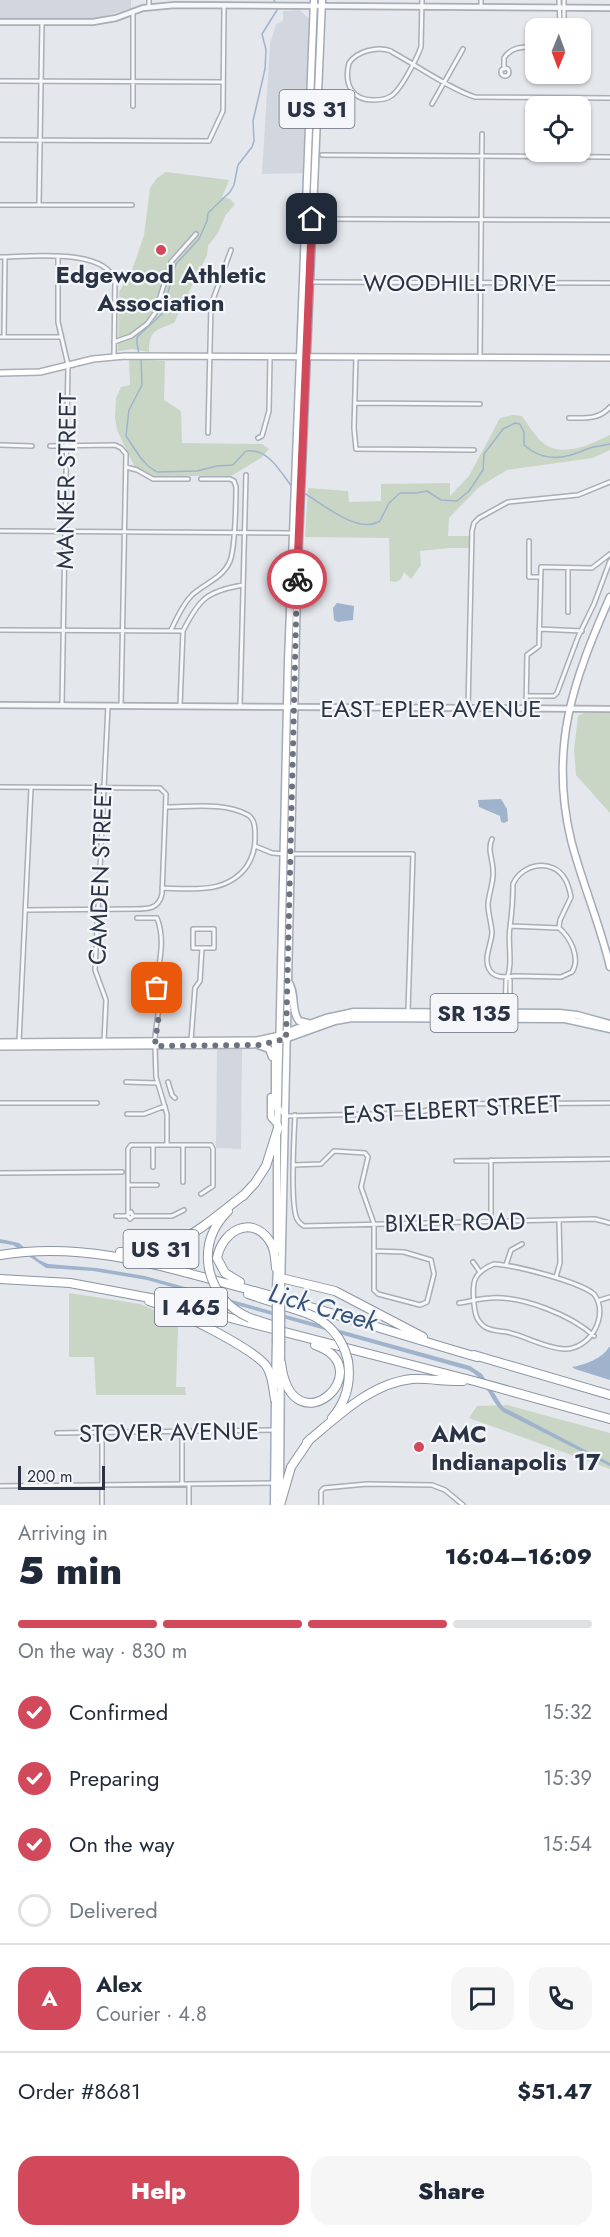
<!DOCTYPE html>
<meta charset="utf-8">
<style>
:root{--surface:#fff;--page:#f6f6f7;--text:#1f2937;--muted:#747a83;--line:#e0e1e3;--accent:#d1495b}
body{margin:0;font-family:Jost,sans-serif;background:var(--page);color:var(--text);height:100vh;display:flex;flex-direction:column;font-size:22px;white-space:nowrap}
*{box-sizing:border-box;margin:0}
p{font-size:20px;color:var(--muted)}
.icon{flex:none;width:33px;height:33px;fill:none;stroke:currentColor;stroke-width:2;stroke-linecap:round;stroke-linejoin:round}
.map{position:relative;height:1505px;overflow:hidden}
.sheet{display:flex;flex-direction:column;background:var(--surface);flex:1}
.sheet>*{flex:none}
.needle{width:39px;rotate:181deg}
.fabs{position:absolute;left:525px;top:18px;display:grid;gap:12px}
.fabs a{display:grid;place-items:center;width:66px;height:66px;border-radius:12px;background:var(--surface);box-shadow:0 2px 4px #0004;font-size:30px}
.scale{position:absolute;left:18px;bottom:15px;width:87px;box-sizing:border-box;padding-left:6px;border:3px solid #2b3445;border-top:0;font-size:16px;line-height:21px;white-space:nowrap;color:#2b3445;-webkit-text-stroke:4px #f4f6f9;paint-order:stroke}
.pin{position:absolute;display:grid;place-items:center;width:51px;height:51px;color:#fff;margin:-26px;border-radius:12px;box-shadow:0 3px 9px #0006}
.courier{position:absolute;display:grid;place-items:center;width:60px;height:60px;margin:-30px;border:4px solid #d1495b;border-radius:50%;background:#fff;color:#222;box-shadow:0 2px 8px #0007}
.overview em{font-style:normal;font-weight:800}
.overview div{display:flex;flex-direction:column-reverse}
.overview{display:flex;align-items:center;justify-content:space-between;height:102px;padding:0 18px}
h1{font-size:39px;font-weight:800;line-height:45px}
.bar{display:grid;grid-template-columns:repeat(4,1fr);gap:9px 6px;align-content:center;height:72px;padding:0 18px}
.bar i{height:8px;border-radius:4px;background:var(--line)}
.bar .on{background:var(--accent)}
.bar p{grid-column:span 4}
.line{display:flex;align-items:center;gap:15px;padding:0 18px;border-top:2px solid var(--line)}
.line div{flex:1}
.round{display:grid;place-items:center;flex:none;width:63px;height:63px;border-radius:18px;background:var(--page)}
ol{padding:0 18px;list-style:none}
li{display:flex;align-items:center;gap:18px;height:66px}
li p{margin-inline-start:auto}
li .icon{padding:6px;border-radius:50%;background:var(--accent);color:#fff;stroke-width:4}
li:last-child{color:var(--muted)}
li i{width:33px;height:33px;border:3px solid var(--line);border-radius:50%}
.button{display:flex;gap:12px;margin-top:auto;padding:12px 18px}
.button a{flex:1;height:69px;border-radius:18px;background:var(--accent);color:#fff;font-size:24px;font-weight:800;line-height:69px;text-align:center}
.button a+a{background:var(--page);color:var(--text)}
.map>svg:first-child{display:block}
.built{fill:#d2d6de}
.green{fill:#c9d6c5}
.water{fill:#9fb4cc}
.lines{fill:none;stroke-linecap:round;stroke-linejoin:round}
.stream{stroke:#9fb4cc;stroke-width:1.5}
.minor-casing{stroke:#a9aeb7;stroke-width:6}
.tertiary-casing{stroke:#a9aeb7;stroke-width:8}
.secondary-casing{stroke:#a9aeb7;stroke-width:8}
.primary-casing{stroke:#a3abb8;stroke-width:9}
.motorway-casing{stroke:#8b94a3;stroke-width:10}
.minor{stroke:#f7f8fa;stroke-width:3}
.tertiary{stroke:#f7f8fa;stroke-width:4.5}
.secondary{stroke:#fff;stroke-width:5}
.primary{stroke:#fff;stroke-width:6}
.motorway{stroke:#fff;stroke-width:8}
.primary-bridge-casing{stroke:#a3abb8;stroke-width:9;stroke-linecap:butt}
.motorway-bridge-casing{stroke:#8b94a3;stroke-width:10;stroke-linecap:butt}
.primary-bridge{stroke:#fff;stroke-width:6}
.motorway-bridge{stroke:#fff;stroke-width:8}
.done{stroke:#6c737f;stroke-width:6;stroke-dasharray:0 10.8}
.route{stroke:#d1495b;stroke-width:8}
.poi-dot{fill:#d1495b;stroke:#f4f6f9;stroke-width:2}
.labels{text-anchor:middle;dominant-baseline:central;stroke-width:4.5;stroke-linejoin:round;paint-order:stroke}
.shield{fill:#f4f6f9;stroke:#676e7b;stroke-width:1.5}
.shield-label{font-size:22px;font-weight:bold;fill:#2b3445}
.poi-label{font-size:24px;font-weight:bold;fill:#2b3445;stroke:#f4f6f9}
.street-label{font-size:24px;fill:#2b3445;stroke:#f4f6f9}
.water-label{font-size:26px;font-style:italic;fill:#34527a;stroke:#f4f6f9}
</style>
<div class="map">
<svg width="610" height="1505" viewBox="0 0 610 1505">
<rect width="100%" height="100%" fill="#e4e7ec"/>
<path class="built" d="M0 0H131V8L95 19 0 18Z
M300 10 309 19 303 173 262 174 270 44 276 24 283 21V11Z
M217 1048 242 1049 241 1149 216 1148Z"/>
<path class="green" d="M166 172 229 180 222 197 230 199 235 204 225 216 218 233 208 246 207 255 174 323C156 330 149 330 149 352L132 349 118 351 119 292 131 273 144 235 150 188 157 178Z
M129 359 165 361 164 400 181 411 182 443 262 444 269 449 261 458 231 476H152L135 468 117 430 115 417 116 398 121 387 130 385Z
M513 415 522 416C528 424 535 436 542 442 561 459 592 444 610 435V450L593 458 507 470 479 487 449 518 448 536H469V548H450L420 551 421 565 411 579 404 572 401 579 396 582 390 581 389 538 305 537 308 488 348 491 349 502 381 501V484L450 483V496L469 476 500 418Z
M584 713H610V813L576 775 574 750 578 716Z
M69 1293 140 1304 181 1322 178 1327 176 1387H185L186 1395H96L94 1357H69Z
M507 1405 610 1433V1469L469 1418 477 1406Z"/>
<path class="water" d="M337 603 354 606 353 620 338 622 334 620 333 608Z
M501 799 507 809 508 821 504 823 501 822 500 816 479 807 478 800Z
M0 1239 19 1243 39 1260 48 1264 97 1268 145 1276 470 1366 482 1374 503 1407 610 1463V1466L503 1412C489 1400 486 1378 468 1370L147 1280 93 1271 46 1268 13 1245 0 1243Z
M609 1347H610V1380L575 1369 572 1367C585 1365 603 1358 609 1347Z"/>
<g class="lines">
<path class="stream" d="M139 354 137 344V337L162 314 176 264 199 239 207 221 208 213 230 192 234 185 238 165 252 147 254 141 253 121 265 69 266 50 262 34 277 10 274 0
M141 358 142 385 129 410 126 436 140 457 148 466 157 472 197 471 217 466 233 465 246 451C268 448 280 471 292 487
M304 493C323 504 358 535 380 521L389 503 400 493H416L427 491 441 500 457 501 469 491 483 470 484 454 503 429 515 423 520 424 524 432V445C544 463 565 459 587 449 594 446 602 446 610 444"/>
<defs>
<path id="minor" d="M422 0 421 47C417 58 401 90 391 96 386 100 379 100 373 100 351 100 344 83 349 63 357 51 377 46 391 51L392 52C416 65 450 89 475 97L610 98
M559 0 560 23 562 28
M149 7V0
M481 7V0
M562 28 564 23V0
M501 72a4 4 0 1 1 8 0a4 4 0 1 1-8 0Z
M504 69V58C512 46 523 47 536 47
M543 74 547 77 551 74
M0 81 223 82
M432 104 463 49
M133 106V12
M0 140 209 141 223 111 224 6
M322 155 610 157
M0 205H132
M39 205 42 22
M312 219 610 220
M0 257C28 257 105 247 115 281L114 356
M58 257V322L68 365 62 705
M312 282 610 283
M0 337H60
M4 337 5 258
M114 342 131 336 147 324 155 313 171 262 196 234
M356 357 354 428 356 449 474 450
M480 357 482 134
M356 403 480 404
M569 418C584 418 599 420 610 407
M208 433 211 305 231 250
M258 438 262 436 269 411 270 357
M0 445 32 446
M50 446 115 445 121 448 126 454 121 705
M126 467 137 470 153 479H188
M0 531 292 533
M529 541V577H540
M568 612V568
M539 629 582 631
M0 630 183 631C199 599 207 591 243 585
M171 630C177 618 182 605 192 595 205 583 223 578 230 561 235 549 236 503 236 487L234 481 230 479H201
M527 696H554L557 693 578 637 594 604 610 561
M180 706 183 631
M240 706 246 475
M468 708 472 531 474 523 479 518 508 502 578 495 610 482
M526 709 527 655 539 646 541 567 592 568 610 554
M0 787 160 788 166 794 162 894C159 909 148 909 135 909L25 910
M492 839C487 850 493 859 493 871 494 882 489 892 488 904 488 913 491 922 492 932 492 943 483 958 489 969 494 979 506 977 515 976L561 977 572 972C581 958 570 937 559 928L560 920 571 897C570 892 568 884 565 879 553 858 522 863 513 884 513 899 512 912 510 927 507 943 514 965 506 980L505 1014
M255 846 272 853 285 854
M291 854H413L408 1011
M162 888C193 889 227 894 247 866 252 858 255 849 255 840 255 831 256 820 248 815 224 802 192 807 166 807
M137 918H157C165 938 160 959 157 979 155 986 159 991 159 998 160 1012 155 1026 155 1040
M510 926 559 928
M193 929H214V948H193Z
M508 977 510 980V1013
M191 1040 195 988 200 981 202 948
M104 1041 106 1000 95 970 108 706
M19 1042 31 788
M155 1047 156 1077 167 1114V1145
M126 1082 157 1083
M168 1082 172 1095 175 1098
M0 1103H97
M280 1108 282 1113 288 1116 417 1113 449 1104 610 1103
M127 1114H144L165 1106
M295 1115C294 1135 290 1205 297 1219 299 1223 300 1223 304 1226L595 1219 610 1223
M456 1161 610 1159
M293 1165 321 1164 334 1151 365 1153 368 1157 361 1187 374 1224V1290L378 1294 420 1305 427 1302 434 1274 431 1260 404 1252 374 1251
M153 1167V1145
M0 1173 122 1172
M183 1182V1145
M128 1185H157
M128 1213V1149L131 1145H211L213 1149V1186L201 1194
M116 1216H127
M133 1216 131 1212 127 1215 130 1219 133 1216H172L184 1210
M491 1221V1160
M473 1262 480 1272
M494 1264C514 1265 578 1281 594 1294 610 1315 590 1350 564 1349 544 1348 526 1336 507 1332 500 1331 491 1331 485 1327 476 1321 475 1313 474 1304 472 1283 472 1273 494 1264Z
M506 1265 511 1250 522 1244
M556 1277 560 1263 559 1220
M600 1300 610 1297
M459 1303C469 1302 480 1298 491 1298 523 1296 571 1315 594 1336
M57 1433 276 1430
M182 1484V1432
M0 1486 275 1483
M102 1505V1433
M189 1505V1484
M321 1505V1491L324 1488 367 1484 432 1485 445 1490 463 1505"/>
<path id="tertiary" d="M0 22H93L116 18 143 8 175 5 610 8
M0 705 610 709"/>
<path id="secondary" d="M0 373 40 372 93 359 125 356 610 358
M0 1042 257 1040 280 1035
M0 1047 252 1045 277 1042"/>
<path id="primary" d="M610 597C573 681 549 748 571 840 582 883 600 924 610 967
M288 981C297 994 290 1009 299 1021L308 1023
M285 1033 326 1018 354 1012 559 1013 577 1015 610 1024
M270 1038 275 1042V1107
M285 1039 335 1021 352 1018 565 1019 610 1029
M258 1045 269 1049 272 1057
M271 1097V1117L278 1125
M277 1250V1141L288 661 314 0
M276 1289 277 1266
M281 1290 297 588 322 0
M275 1386 276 1341
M280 1498 281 1343
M274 1505 275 1396"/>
<path id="motorway" d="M243 1196 255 1183 266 1166 278 1128
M120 1252C174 1257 204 1225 245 1194
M0 1255C81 1242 151 1263 228 1284 312 1306 394 1333 477 1357
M209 1269C205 1247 212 1227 228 1211
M281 1278 335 1291 423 1337
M0 1279 70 1283 161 1300 474 1381 610 1419
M240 1282 225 1273 217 1258C222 1232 250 1214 269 1240 275 1248 275 1258 276 1268
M248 1294 306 1313
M149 1301C173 1309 254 1348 267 1367 273 1377 273 1389 275 1399
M250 1318 272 1325
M474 1355 610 1395
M281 1363C292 1451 383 1369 315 1345
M332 1418C346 1402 351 1382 348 1361
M307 1442C337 1417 371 1383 412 1379 429 1378 446 1382 463 1381
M280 1505 291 1467 310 1439"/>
</defs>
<use href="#minor" class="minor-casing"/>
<use href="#tertiary" class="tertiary-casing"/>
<use href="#secondary" class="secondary-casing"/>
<use href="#primary" class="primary-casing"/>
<use href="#motorway" class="motorway-casing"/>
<use href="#minor" class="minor"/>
<use href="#tertiary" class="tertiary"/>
<use href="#secondary" class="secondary"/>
<use href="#primary" class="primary"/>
<use href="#motorway" class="motorway"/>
<defs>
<path id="primary-bridge" d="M276 1341V1289
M281 1343V1290"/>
<path id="motorway-bridge" d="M209 1269C214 1292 229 1309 250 1318
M306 1313C328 1321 343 1338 348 1361"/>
</defs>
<use href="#primary-bridge" class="primary-bridge-casing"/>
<use href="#motorway-bridge" class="motorway-bridge-casing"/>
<use href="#primary-bridge" class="primary-bridge"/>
<use href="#motorway-bridge" class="motorway-bridge"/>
</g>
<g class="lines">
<path class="done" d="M157 988C163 1006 156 1027 155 1046L258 1045 286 1039 297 579"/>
<path class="route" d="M297 579 312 219"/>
</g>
<g class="poi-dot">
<circle cx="161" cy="250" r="6"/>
<circle cx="419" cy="1447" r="6"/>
</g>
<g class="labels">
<g class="shield">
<rect x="279.5" y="90" width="75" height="38" rx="4.5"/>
<rect x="430.5" y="994" width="87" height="38" rx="4.5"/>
<rect x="123.5" y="1230" width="75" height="38" rx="4.5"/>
<rect x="155" y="1288" width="72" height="38" rx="4.5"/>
</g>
<g class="shield-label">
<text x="317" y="109">US 31</text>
<text x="474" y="1013">SR 135</text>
<text x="161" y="1249">US 31</text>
<text x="191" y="1307">I 465</text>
</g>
<g class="poi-label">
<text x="161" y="274">Edgewood Athletic<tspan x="161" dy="28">Association</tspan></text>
<text x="431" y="1433" text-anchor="start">AMC<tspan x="431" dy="28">Indianapolis 17</tspan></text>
</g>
<g class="street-label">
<text x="460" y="282">WOODHILL DRIVE</text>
<text transform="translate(66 481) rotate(-89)">MANKER STREET</text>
<text x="431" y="708">EAST EPLER AVENUE</text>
<text transform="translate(100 874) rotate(-88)">CAMDEN STREET</text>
<text transform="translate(452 1109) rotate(-3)">EAST ELBERT STREET</text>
<text transform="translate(455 1222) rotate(-1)">BIXLER ROAD</text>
<text transform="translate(169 1432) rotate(-1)">STOVER AVENUE</text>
</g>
<g class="water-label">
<text transform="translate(323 1307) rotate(16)">Lick Creek</text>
</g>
</g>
</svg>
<div class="fabs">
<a><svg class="needle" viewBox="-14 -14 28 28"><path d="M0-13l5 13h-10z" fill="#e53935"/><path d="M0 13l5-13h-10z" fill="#747a83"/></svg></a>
<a><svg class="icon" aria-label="locate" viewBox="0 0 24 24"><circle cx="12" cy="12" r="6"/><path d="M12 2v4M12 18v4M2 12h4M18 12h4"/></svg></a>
</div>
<div class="scale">200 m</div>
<div class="pin" style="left:157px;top:988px;background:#ea580c"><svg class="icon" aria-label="bag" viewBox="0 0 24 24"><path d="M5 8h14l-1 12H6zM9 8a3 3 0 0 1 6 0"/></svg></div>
<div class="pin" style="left:312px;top:219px;background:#1f2937"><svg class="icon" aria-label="home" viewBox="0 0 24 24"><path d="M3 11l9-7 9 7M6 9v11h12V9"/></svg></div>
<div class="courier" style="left:297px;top:579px"><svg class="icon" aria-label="bike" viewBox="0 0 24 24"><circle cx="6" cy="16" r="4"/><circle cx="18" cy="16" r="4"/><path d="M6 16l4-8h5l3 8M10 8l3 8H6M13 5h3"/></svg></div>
</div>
<section class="sheet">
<div class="overview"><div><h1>5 min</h1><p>Arriving in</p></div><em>16:04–16:09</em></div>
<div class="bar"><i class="on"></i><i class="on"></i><i class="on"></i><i></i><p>On the way · 830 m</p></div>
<ol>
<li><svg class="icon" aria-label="check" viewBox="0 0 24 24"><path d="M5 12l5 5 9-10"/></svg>Confirmed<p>15:32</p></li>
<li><svg class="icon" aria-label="check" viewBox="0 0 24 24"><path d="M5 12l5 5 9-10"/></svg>Preparing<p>15:39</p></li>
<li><svg class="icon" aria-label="check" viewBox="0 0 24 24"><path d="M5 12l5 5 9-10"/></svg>On the way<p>15:54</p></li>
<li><i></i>Delivered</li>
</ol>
<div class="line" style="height:108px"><b class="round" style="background:var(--accent);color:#fff">A</b><div><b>Alex</b><p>Courier · 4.8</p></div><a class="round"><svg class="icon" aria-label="chat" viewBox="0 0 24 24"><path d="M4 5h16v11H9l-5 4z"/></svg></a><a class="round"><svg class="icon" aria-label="phone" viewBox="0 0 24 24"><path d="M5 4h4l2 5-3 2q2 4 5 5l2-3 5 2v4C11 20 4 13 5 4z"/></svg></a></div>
<div class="line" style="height:78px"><div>Order #8681</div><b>$51.47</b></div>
<div class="button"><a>Help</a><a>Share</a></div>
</section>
